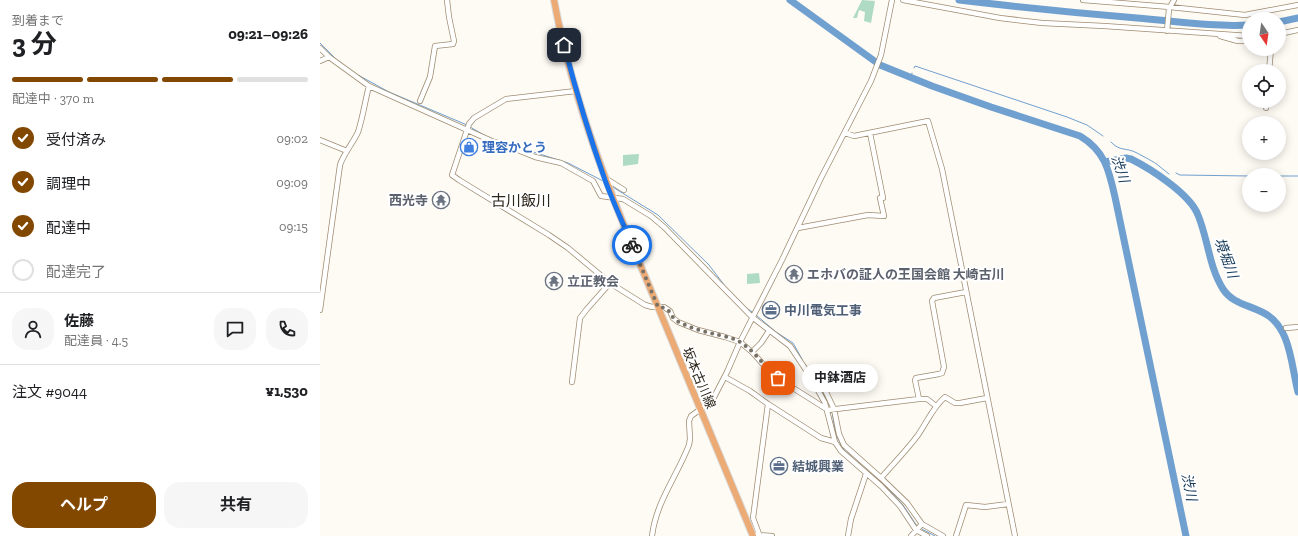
<!DOCTYPE html>
<html lang="ja">
<meta charset="utf-8">
<style>
:root{--surface:#fff;--page:#f6f6f6;--text:#202124;--muted:#757577;--line:#e0e0e0;--accent:#834800}
body{margin:0;font-family:"Zilla Slab","Noto Sans JP",serif;background:var(--page);color:var(--text);height:100vh;display:flex;flex-direction:column;font-size:15px;white-space:nowrap}
*{box-sizing:border-box;margin:0}
p{font-size:13px;color:var(--muted)}
.icon{flex:none;width:22px;height:22px;fill:none;stroke:currentColor;stroke-width:2;stroke-linecap:round;stroke-linejoin:round}
.map{position:relative;flex:1;overflow:hidden}
.drawer{display:flex;flex-direction:column;background:var(--surface);width:320px}
.drawer>*{flex:none}
.needle{width:26px;rotate:167deg}
.controls{position:absolute;left:922px;top:12px;display:grid;gap:8px}
.controls a{display:grid;place-items:center;width:44px;height:44px;border-radius:50%;background:var(--surface);box-shadow:0 2px 10px #0003;font-size:20px}
.pin{position:absolute;display:grid;place-items:center;width:34px;height:34px;color:#fff;margin:-17px;border-radius:8px;box-shadow:0 2px 6px #0006}
.courier{position:absolute;display:grid;place-items:center;width:40px;height:40px;margin:-20px;border:3px solid #1a73e8;border-radius:50%;background:#fff;color:#222;box-shadow:0 1px 5px #0007}
.bubble{position:absolute;height:28px;border-radius:14px;background:var(--surface);box-shadow:0 2px 10px #0003;font-size:13px;font-weight:700;line-height:28px;text-align:center}
.summary em{font-style:normal;font-weight:700}
.summary div{display:flex;flex-direction:column-reverse}
.summary{display:flex;align-items:center;justify-content:space-between;height:68px;padding:0 12px}
h1{font-size:26px;font-weight:700;line-height:30px}
.bar{display:grid;grid-template-columns:repeat(4,1fr);gap:6px 4px;align-content:center;height:48px;padding:0 12px}
.bar i{height:5px;border-radius:3px;background:var(--line)}
.bar .selected{background:var(--accent)}
.bar p{grid-column:span 4}
.line{display:flex;align-items:center;gap:10px;padding:0 12px;border-top:1px solid var(--line)}
.line div{flex:1}
.round{display:grid;place-items:center;flex:none;width:42px;height:42px;border-radius:16px;background:var(--page)}
ol{padding:0 12px;list-style:none}
li{display:flex;align-items:center;gap:12px;height:44px}
li p{margin-inline-start:auto}
li .icon{padding:4px;border-radius:50%;background:var(--accent);color:#fff;stroke-width:4}
li:last-child{color:var(--muted)}
li i{width:22px;height:22px;border:2px solid var(--line);border-radius:50%}
.primary-button{display:flex;gap:8px;margin-top:auto;padding:8px 12px}
.primary-button a{flex:1;height:46px;border-radius:16px;background:var(--accent);color:#fff;font-size:16px;font-weight:700;line-height:46px;text-align:center}
.primary-button a+a{background:var(--page);color:var(--text)}
main{display:flex;flex:1;min-height:0}
.map>svg:first-child{display:block}
.green{fill:#afdac4}
.lines{fill:none;stroke-linecap:round;stroke-linejoin:round}
.stream{stroke:#70a0cf;stroke-width:1}
.river{stroke:#70a0cf;stroke-width:7}
.minor-casing{stroke:#9e8c71;stroke-width:6}
.major-casing{stroke:#d9d8d6;stroke-width:8}
.minor{stroke:#fff;stroke-width:4.5}
.major{stroke:#ecaa74;stroke-width:6}
.done{stroke:#767066;stroke-width:4;stroke-dasharray:0 7.2}
.route{stroke:#1a73e8;stroke-width:5}
.labels{text-anchor:middle;dominant-baseline:central;stroke-width:4;stroke-linejoin:round;paint-order:stroke}
.shop-label{font-size:13px;font-weight:bold;fill:#366cbe;stroke:#fff;text-anchor:start}
.worship-label{font-size:13px;font-weight:bold;fill:#5b616d;stroke:#fff;text-anchor:start}
.service-label{font-size:13px;font-weight:bold;fill:#4e5e75;stroke:#fff;text-anchor:start}
.street-label{font-size:13px;fill:#2c251a;stroke:#fff}
.water-label{font-size:14px;font-style:italic;fill:#133757;stroke:#fff}
.quarter-label{font-size:15px;fill:#2c251a;stroke:#fff}
</style>
<main>
<section class="drawer">
<div class="summary"><div><h1>3 分</h1><p>到着まで</p></div><em>09:21–09:26</em></div>
<div class="bar"><i class="selected"></i><i class="selected"></i><i class="selected"></i><i></i><p>配達中 · 370 m</p></div>
<ol>
<li><svg class="icon" aria-label="check" viewBox="0 0 24 24"><path d="M5 12l5 5 9-10"/></svg>受付済み<p>09:02</p></li>
<li><svg class="icon" aria-label="check" viewBox="0 0 24 24"><path d="M5 12l5 5 9-10"/></svg>調理中<p>09:09</p></li>
<li><svg class="icon" aria-label="check" viewBox="0 0 24 24"><path d="M5 12l5 5 9-10"/></svg>配達中<p>09:15</p></li>
<li><i></i>配達完了</li>
</ol>
<div class="line" style="height:72px"><a class="round"><svg class="icon" aria-label="person" viewBox="0 0 24 24"><circle cx="12" cy="8" r="4"/><path d="M4 21q1-7 8-7t8 7"/></svg></a><div><b>佐藤</b><p>配達員 · 4.5</p></div><a class="round"><svg class="icon" aria-label="chat" viewBox="0 0 24 24"><path d="M4 5h16v11H9l-5 4z"/></svg></a><a class="round"><svg class="icon" aria-label="phone" viewBox="0 0 24 24"><path d="M5 4h4l2 5-3 2q2 4 5 5l2-3 5 2v4C11 20 4 13 5 4z"/></svg></a></div>
<div class="line" style="height:52px"><div>注文 #9044</div><b>¥1,530</b></div>
<div class="primary-button"><a>ヘルプ</a><a>共有</a></div>
</section>
<div class="map">
<svg width="978" height="536" viewBox="0 0 978 536">
<rect width="100%" height="100%" fill="#fefaf4"/>
<path class="green" d="M542 0 555 1 551 23 544 21 545 12 539 10 537 18H533Z
M319 154 318 164 303 166V155Z
M439 273 440 283 427 284V274Z"/>
<g class="lines">
<path class="stream" d="M0 43 17 60
M594 68 595 66 747 117 767 125 783 136
M38 75 69 92 147 125
M591 78 592 73
M150 127 164 135
M791 142C800 152 806 147 817 153 822 156 835 162 839 166 843 169 845 171 849 174
M188 144 248 163 285 182
M856 173 860 175 929 176
M959 176H978
M291 186 338 215 389 265 405 286 426 308 434 313
M436 315 456 332 473 343 482 359
M483 362 495 378 510 405
M512 412 516 435 524 450 572 493 583 505 597 526
M600 528 615 536"/>
<path class="river" d="M470 0 560 65 612 86 671 107 760 136C785 151 789 170 795 197L866 536
M639 0C698 7 757 13 817 18 855 21 891 27 929 25
M959 22 978 18
M785 162 806 158 811 159C831 169 870 194 878 215 888 239 889 267 903 289 912 303 928 305 942 312 971 325 971 365 978 392"/>
<defs>
<path id="minor" d="M583 0 680 18 722 23 784 26 929 36
M763 0 850 7 925 15 978 5
M847 31 849 9 854 0
M959 34 978 30
M900 36 918 41H929
M0 48 9 57 49 86 174 142 188 146 215 157 241 163 273 181 281 196 303 199 331 216 344 227 432 317 470 346 490 376 505 403 515 442 521 451 561 486 580 506 596 530 607 536
M0 61 9 57
M949 71 951 49
M256 91 186 99 154 118 149 124 132 175 139 180 229 235 248 248 290 283 325 305 332 307H344L350 311 353 318 358 322 378 330 405 337 420 342 432 352 450 372 462 381 508 410 599 399 595 380 596 378 619 374 622 373 624 367 612 301 614 298 646 292
M100 101 110 77 115 46 133 44 134 41 129 17 127 0
M946 108 947 101
M525 133 534 136 608 121 622 169 695 536
M0 140 27 151
M285 178 304 190
M478 228 548 215 564 216 560 198H563L550 133
M0 310 20 165C24 153 33 143 38 132 43 117 45 101 49 86
M966 328 978 327
M432 352 441 343 449 331
M405 377 430 391 448 404 501 438 515 442
M252 382 260 318 267 309 290 283
M505 390 514 409 519 434 524 445 561 478 587 503 602 524 623 536
M599 399H607L616 406
M561 478C573 464 587 450 598 435 607 422 613 407 625 397L635 403H640L667 398
M439 534 433 518 448 404
M437 535 452 536
M332 536C336 502 357 476 369 445L370 439 369 421 371 416 392 401 407 372 420 342 462 260 501 178 551 81 561 55 572 0
M528 536 531 519 546 474
M591 536 602 524
M636 536 646 505 665 507 688 504"/>
<path id="major" d="M234 0C254 108 295 206 338 307 370 383 401 460 433 536"/>
</defs>
<use href="#minor" class="minor-casing"/>
<use href="#major" class="major-casing"/>
<use href="#minor" class="minor"/>
<use href="#major" class="major"/>
</g>
<g class="lines">
<path class="done" d="M312 245 338 307C353 307 348 317 359 322 370 328 382 331 394 334 402 336 412 337 420 342 435 351 444 367 458 378"/>
<path class="route" d="M244 45C256 91 269 135 285 180 293 202 303 223 312 245"/>
</g>
<defs>
<symbol id="shop-ring" viewBox="-11 -11 22 22"><circle r="9.5" fill="#fff" stroke="#3f7fe0" stroke-width="1.5"/><path d="M-5-2.5h2.3a2.7 3.5 0 0 1 5.4 0H5L5.5 6h-11ZM-1.5-2.5h3a1.5 2.3 0 0 0-3 0Z" fill="#3f7fe0"/></symbol>
<symbol id="temple-ring" viewBox="-11 -11 22 22"><circle r="9.5" fill="#fff" stroke="#6b7280" stroke-width="1.5"/><path d="M0-6L5-2H3V0L6.5 2.5H4V6H1.5V3h-3V6H-4V2.5H-6.5L-3 0V-2H-5Z" fill="#6b7280"/></symbol>
<symbol id="office-ring" viewBox="-11 -11 22 22"><circle r="9.5" fill="#fff" stroke="#5c6f8a" stroke-width="1.5"/><path d="M-6-3h4V-5.5h4V-3h4V5H-6ZM-1-4.5V-3h2v-1.5ZM-6 0V1H6V0Z" fill="#5c6f8a"/></symbol>
</defs>
<g fill-rule="evenodd">
<use href="#shop-ring" x="139" y="137" width="20" height="20"/>
<use href="#temple-ring" x="111" y="190" width="20" height="20"/>
<use href="#temple-ring" x="464" y="264" width="20" height="20"/>
<use href="#temple-ring" x="224" y="271" width="20" height="20"/>
<use href="#office-ring" x="441" y="300" width="20" height="20"/>
<use href="#office-ring" x="449" y="456" width="20" height="20"/>
</g>
<g class="labels">
<g class="shop-label">
<text x="162" y="147">理容かとう</text>
</g>
<g class="worship-label">
<text x="108" y="200" text-anchor="end">西光寺</text>
<text x="487" y="274">エホバの証人の王国会館 大崎古川</text>
<text x="247" y="281">立正教会</text>
</g>
<g class="service-label">
<text x="464" y="310">中川電気工事</text>
<text x="472" y="466">結城興業</text>
</g>
<g class="street-label">
<text transform="translate(379 378) rotate(67)">坂本古川線</text>
</g>
<g class="water-label">
<text transform="translate(800 169) rotate(71)">渋川</text>
<text transform="translate(906 258) rotate(70)">境堀川</text>
<text transform="translate(869 487) rotate(78)">渋川</text>
</g>
<g class="quarter-label">
<text x="201" y="201">古川飯川</text>
</g>
</g>
</svg>
<div class="controls">
<a><svg class="needle" viewBox="-14 -14 28 28"><path d="M0-13l5 13h-10z" fill="#e53935"/><path d="M0 13l5-13h-10z" fill="#757577"/></svg></a>
<a><svg class="icon" aria-label="locate" viewBox="0 0 24 24"><circle cx="12" cy="12" r="6"/><path d="M12 2v4M12 18v4M2 12h4M18 12h4"/></svg></a>
<a>+</a>
<a>−</a>
</div>
<div class="pin" style="left:458px;top:378px;background:#ea580c"><svg class="icon" aria-label="bag" viewBox="0 0 24 24"><path d="M5 8h14l-1 12H6zM9 8a3 3 0 0 1 6 0"/></svg></div>
<div class="pin" style="left:244px;top:45px;background:#1f2937"><svg class="icon" aria-label="home" viewBox="0 0 24 24"><path d="M3 11l9-7 9 7M6 9v11h12V9"/></svg></div>
<div class="courier" style="left:312px;top:245px"><svg class="icon" aria-label="bike" viewBox="0 0 24 24"><circle cx="6" cy="16" r="4"/><circle cx="18" cy="16" r="4"/><path d="M6 16l4-8h5l3 8M10 8l3 8H6M13 5h3"/></svg></div>
<div class="bubble" style="left:482px;top:364px;width:76px">中鉢酒店</div>
</div>
</main>
